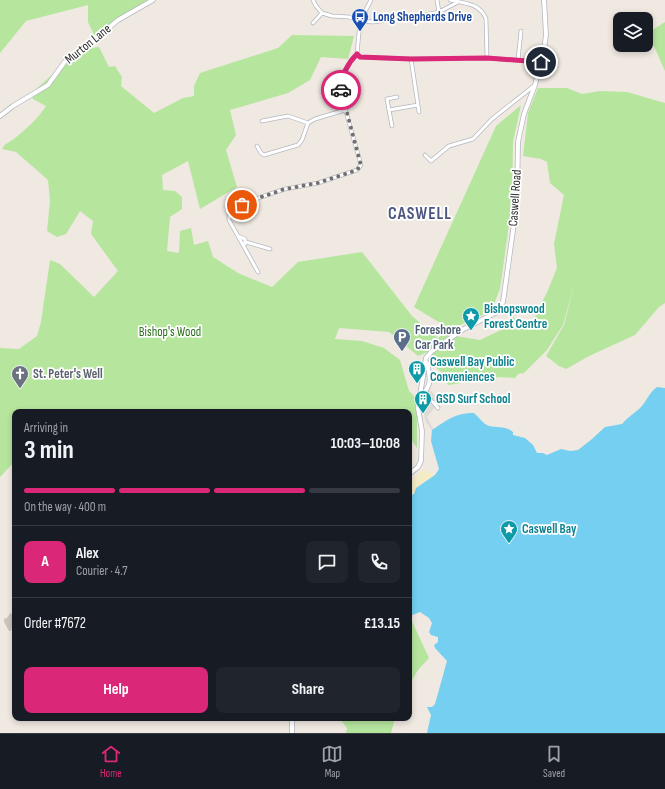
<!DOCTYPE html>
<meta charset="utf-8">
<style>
:root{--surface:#171b24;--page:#20242c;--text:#f1f3f6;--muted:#9ea1a6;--line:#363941;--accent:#db2777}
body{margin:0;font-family:"Sofia Sans Condensed",sans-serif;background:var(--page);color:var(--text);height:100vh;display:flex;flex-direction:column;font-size:15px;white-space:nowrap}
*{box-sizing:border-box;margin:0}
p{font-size:13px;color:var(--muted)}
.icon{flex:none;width:22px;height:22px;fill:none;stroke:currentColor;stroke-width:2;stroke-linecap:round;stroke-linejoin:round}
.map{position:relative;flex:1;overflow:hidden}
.drawer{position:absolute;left:12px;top:409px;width:400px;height:312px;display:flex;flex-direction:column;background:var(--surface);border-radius:8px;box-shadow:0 2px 6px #0003}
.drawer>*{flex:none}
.buttons{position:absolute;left:613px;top:12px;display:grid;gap:8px}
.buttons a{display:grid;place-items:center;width:40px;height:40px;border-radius:8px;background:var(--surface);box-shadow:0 2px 6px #0003;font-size:20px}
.pin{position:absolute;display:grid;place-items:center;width:34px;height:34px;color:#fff;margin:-17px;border:2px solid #fff;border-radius:50%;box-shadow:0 1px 4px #0007}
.courier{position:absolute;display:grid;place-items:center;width:40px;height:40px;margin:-20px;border:3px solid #db2777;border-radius:50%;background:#fff;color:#222;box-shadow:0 1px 5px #0007}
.headline em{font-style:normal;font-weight:700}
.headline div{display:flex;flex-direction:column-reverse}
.headline{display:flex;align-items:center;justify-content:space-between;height:68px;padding:0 12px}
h1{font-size:26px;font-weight:700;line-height:30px}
.bar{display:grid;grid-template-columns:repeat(4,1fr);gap:6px 4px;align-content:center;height:48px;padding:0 12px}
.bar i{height:5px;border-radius:3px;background:var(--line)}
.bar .on{background:var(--accent)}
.bar p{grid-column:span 4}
.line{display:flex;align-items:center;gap:10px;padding:0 12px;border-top:1px solid var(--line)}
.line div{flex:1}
.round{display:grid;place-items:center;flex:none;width:42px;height:42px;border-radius:8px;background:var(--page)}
.cta{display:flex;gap:8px;margin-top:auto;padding:8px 12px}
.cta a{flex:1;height:46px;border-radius:8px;background:var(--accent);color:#fff;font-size:16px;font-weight:700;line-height:46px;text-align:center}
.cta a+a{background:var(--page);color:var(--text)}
.menu{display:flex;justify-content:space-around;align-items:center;height:56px;border-top:1px solid var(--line);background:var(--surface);font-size:11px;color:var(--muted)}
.menu a{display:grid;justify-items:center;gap:2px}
.menu .on{color:var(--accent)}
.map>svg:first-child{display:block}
.green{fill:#b6e59e}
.sand{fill:#f3ecc5}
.plaza{fill:#dfdcd8}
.water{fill:#75cff0}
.building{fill:#cbc7bf}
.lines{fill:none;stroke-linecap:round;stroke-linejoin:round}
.street-casing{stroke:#b4b7c1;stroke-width:4.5}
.secondary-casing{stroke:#b4b7c1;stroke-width:5.5}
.street{stroke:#fff;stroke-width:3}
.secondary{stroke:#fff;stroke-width:4}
.done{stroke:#726f6d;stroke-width:4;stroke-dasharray:0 7.2}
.route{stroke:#db2777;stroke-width:5}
.labels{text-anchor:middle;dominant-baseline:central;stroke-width:3.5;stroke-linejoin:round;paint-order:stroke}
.transit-label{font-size:13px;font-weight:bold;fill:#164399;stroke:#fff;text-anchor:start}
.street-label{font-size:13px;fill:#2e2e2e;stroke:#fff}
.culture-label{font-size:13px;font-weight:bold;fill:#0d838f;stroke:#fff;text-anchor:start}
.service-label{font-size:13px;font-weight:bold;fill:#4e5e75;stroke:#fff;text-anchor:start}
.park-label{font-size:13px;fill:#2c6e1b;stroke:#fff}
.worship-label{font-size:13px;font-weight:bold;fill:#5b616d;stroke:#fff;text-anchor:start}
.district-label{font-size:17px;font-weight:bold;letter-spacing:1px;fill:#4d5680;stroke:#fff}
</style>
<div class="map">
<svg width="665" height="733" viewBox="0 0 665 733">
<rect width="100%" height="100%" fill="#efe9e1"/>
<path class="green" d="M0 0H149L116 19 95 37 88 22V5L26 21 0 53Z
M665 22V71L648 33Z
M292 35 354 36 348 59 321 57 310 80 288 93 230 110 236 135 226 150 237 187 200 209 188 161 162 175 163 190 175 191 182 197V209L170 217 167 251 179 253 180 231 191 228 194 245 208 241 213 257 238 273 272 287 298 262 362 252 412 316 438 338 450 329 414 307 496 126 521 105 513 142 512 203 500 289 491 311 456 327 455 336 480 340 505 328 510 315 522 323 533 321 548 290 557 268 554 244 564 195 550 183 547 162 541 159 523 156 528 113 538 88H567L582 94 600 91 627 92 665 103V303L659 307 635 335 589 356 566 369 559 366 546 356 564 325 575 282 563 325 547 350 524 373 518 374 515 378 499 377 448 385 441 372 435 367V360L430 351 418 356 389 332 339 328 335 339 362 341 384 348 400 360 409 391 415 397 417 408V448L409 436V412H15V461L0 477V348L19 349 37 336 41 322 50 260 60 264 94 297 118 271 91 234 93 221 80 211 66 234 57 237 47 231 50 201 48 180 16 152 2 149C5 143 10 142 14 139 26 129 37 120 46 106L33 99 31 94C44 82 82 46 99 47L109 67 115 66 122 77 121 86 154 113 183 98 194 96V86L200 73 278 48Z
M409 615 429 658 418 670 409 685Z
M339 718H395L391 733H346L347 728Z"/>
<path class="sand" d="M424 470 435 475C427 480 417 484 414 494L409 496V482Z"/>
<path class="plaza" d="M429 390 446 403 438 404 427 417 435 432 433 433 425 420 422 402Z"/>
<path class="water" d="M657 387 665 388V733H427L431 715 427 707H432L435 704 447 661 435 648 434 645 438 642V637L431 635 429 632 432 623 429 618 420 612 410 616 409 615V496L414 494 416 488 435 475 439 469 431 441 432 430C447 420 455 413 474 413 479 417 483 424 489 426 497 428 506 426 513 432V435L525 438 533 445 537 453H543L547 455 561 449 570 451 578 450 592 439 605 427 622 424C629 416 635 413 641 407 648 399 648 394 657 387Z"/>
<path class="building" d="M10 613 13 614 14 620 11 631H9L4 622V619L8 617Z"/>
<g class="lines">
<defs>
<path id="street" d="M313 0 316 6 322 13 332 16 349 17 360 21 373 22 425 15 439 12 458 2
M437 0 439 12
M450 0C465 3 481 4 486 19L487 58
M313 23 322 13
M357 54 360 57 411 59 487 58 541 62
M411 59 419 112
M518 60 521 31
M397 97 387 99 389 110 418 105
M389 110 392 126
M262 121 288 116 308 123 315 119 345 110
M257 146 261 153 264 155 298 145 302 140 308 123
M425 155 431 161 449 146 473 139 492 119 535 85
M238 236 245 239V244
M246 242 270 249
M258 272 229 220V216L242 205 261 197 285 189 318 183 357 170 361 165 341 94 340 83 351 60 357 54 360 21 371 0
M423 394 431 400
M433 402 438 408"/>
<path id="secondary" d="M0 116 13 106 48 85 66 60 91 43 118 20 153 0
M420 399C432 383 431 381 427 363
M409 474 418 467 421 461 422 431 418 408 426 358 432 351 462 330 497 312 503 302 517 202 518 142 524 114 535 85 544 50 546 35 544 0
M292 733V718"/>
</defs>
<use href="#street" class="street-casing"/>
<use href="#secondary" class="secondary-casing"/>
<use href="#street" class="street"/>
<use href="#secondary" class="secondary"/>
</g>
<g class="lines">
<path class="done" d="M242 205 261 197 285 189 318 183 357 170 361 165 360 162 341 90"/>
<path class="route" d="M341 90C340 77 348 63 357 54L360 57 411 59 487 58 541 62"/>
</g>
<defs>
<symbol id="bus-pin" viewBox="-11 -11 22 30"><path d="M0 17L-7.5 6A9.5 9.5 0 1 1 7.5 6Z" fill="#1a4fb4" stroke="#fff"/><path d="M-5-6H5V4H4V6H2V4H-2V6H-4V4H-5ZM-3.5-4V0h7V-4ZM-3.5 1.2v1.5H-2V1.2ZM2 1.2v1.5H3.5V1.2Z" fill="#fff"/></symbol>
<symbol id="sight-pin" viewBox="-11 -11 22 30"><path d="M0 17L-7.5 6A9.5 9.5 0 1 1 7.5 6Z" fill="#0f9aa8" stroke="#fff"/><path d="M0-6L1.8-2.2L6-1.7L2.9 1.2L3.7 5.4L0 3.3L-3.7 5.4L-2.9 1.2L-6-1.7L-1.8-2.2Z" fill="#fff"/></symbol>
<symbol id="parking-pin" viewBox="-11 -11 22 30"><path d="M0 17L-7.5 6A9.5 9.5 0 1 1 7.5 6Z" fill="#5c6f8a" stroke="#fff"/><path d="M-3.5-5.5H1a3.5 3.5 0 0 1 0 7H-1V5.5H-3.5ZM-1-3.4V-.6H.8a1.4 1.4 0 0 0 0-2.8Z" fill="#fff"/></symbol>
<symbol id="building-pin" viewBox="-11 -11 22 30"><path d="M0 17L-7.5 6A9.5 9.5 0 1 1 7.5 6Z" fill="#0f9aa8" stroke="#fff"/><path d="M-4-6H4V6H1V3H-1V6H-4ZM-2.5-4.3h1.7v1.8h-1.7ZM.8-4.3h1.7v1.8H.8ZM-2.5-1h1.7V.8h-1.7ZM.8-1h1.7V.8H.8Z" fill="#fff"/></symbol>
<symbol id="church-pin" viewBox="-11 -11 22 30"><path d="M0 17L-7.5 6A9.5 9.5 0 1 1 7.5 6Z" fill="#6b7280" stroke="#fff"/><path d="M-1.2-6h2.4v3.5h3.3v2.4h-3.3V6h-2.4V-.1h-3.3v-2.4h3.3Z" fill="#fff"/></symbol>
</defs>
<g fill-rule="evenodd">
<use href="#bus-pin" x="350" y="7" width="20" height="27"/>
<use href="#sight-pin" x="461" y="306" width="20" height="27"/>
<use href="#parking-pin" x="392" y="327" width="20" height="27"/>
<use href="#building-pin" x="407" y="359" width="20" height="27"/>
<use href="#church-pin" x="10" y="364" width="20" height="27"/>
<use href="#building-pin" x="413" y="389" width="20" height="27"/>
<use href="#sight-pin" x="499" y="519" width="20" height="27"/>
</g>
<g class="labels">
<g class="transit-label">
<text x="373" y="17">Long Shepherds Drive</text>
</g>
<g class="street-label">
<text transform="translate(88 44) rotate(-39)">Murton Lane</text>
<text transform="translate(515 198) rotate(-86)">Caswell Road</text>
</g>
<g class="culture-label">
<text x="484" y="309">Bishopswood<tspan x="484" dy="15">Forest Centre</tspan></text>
<text x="430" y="362">Caswell Bay Public<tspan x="430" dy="15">Conveniences</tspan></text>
<text x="436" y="399">GSD Surf School</text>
<text x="522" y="529">Caswell Bay</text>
</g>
<g class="service-label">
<text x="415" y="330">Foreshore<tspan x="415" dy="15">Car Park</tspan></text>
</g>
<g class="park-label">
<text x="170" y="332">Bishop's Wood</text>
</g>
<g class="worship-label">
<text x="33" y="374">St. Peter's Well</text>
</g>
<g class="district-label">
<text x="420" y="214">CASWELL</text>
</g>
</g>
</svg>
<div class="buttons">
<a><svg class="icon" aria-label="layers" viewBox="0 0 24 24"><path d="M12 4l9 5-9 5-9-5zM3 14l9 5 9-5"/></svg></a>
</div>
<div class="pin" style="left:242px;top:205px;background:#ea580c"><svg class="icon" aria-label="bag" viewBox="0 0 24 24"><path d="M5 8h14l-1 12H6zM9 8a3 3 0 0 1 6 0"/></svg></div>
<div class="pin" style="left:541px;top:62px;background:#1f2937"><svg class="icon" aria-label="home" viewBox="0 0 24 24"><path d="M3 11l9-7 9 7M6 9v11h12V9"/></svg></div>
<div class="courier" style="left:341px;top:90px"><svg class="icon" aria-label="car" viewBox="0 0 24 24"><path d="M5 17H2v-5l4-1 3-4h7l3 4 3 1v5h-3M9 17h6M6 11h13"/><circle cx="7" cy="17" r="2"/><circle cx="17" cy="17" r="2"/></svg></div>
<section class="drawer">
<div class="headline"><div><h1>3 min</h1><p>Arriving in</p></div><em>10:03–10:08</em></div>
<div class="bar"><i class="on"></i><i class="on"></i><i class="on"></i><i></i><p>On the way · 400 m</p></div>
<div class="line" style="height:72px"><b class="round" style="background:var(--accent);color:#fff">A</b><div><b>Alex</b><p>Courier · 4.7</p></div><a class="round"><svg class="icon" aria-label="chat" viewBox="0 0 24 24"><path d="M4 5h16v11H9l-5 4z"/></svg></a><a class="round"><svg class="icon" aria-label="phone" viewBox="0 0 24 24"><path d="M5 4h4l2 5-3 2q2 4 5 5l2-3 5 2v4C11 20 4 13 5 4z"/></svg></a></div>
<div class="line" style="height:52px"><div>Order #7672</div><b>£13.15</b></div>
<div class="cta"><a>Help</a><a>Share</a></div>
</section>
</div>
<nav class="menu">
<a class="on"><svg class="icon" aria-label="home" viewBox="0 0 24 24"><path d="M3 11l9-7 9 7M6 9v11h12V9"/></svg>Home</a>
<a><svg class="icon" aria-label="map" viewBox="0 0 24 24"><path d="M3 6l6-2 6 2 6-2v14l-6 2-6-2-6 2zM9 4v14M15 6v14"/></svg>Map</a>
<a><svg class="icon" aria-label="saved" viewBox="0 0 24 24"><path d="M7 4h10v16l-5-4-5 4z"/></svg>Saved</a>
</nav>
